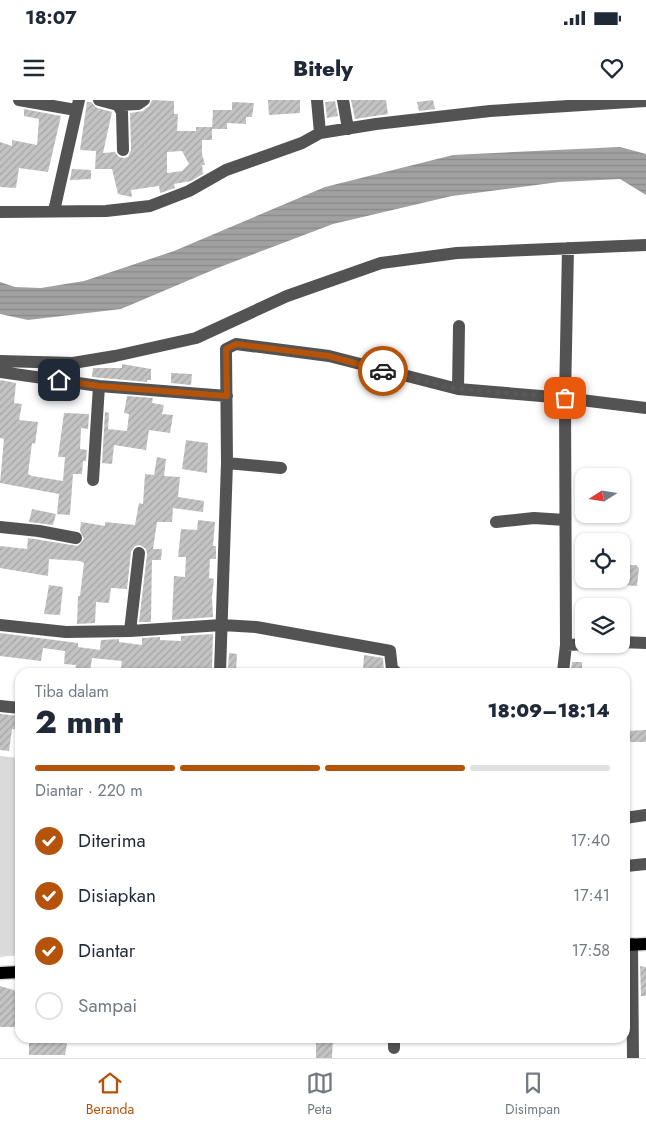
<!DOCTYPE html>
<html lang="id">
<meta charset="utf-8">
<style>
:root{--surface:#fff;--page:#f6f6f7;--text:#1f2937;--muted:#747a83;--line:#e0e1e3;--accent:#b45309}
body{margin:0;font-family:Jost,sans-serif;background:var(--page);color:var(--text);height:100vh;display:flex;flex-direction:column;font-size:19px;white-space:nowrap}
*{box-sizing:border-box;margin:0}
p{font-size:16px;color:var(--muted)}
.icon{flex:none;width:28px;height:28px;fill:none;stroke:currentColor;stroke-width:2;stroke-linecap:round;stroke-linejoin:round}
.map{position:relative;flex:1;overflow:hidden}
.drawer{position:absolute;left:15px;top:568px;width:615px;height:375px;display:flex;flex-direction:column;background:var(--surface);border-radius:15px;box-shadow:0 1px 4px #0004}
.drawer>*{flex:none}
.needle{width:32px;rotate:258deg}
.tools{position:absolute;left:575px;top:368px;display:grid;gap:10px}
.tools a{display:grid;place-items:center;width:55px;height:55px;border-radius:10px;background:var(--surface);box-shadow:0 1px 4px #0004;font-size:25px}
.pin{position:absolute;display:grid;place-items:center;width:42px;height:42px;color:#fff;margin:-21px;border-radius:10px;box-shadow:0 2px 8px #0006}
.courier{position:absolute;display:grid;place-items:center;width:50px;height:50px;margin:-25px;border:4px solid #b45309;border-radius:50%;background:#fff;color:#222;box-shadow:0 1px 6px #0007}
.head em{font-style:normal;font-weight:800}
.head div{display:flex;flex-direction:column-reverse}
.head{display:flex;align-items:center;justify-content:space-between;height:85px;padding:0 20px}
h1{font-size:32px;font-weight:800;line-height:38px}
.bar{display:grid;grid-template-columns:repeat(4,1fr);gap:8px 5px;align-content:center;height:60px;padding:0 20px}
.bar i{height:6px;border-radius:4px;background:var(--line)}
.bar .current{background:var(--accent)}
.bar p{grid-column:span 4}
ol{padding:0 20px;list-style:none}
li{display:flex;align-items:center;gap:15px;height:55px}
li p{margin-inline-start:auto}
li .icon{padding:5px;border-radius:50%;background:var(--accent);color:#fff;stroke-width:4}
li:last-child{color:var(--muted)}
li i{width:28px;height:28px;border:2px solid var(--line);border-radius:50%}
.status{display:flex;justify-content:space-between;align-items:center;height:35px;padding:0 25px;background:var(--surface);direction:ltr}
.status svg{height:14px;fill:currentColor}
header{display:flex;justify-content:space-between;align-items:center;height:65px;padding:0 20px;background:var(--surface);font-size:22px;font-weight:800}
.menu{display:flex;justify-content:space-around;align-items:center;height:70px;border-top:1px solid var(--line);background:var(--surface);font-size:14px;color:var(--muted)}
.menu a{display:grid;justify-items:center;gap:2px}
.menu .current{color:var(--accent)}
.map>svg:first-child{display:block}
.green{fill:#dadada}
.water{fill:url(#water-rules)}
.building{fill:url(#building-hatch);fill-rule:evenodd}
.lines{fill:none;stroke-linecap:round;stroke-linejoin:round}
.major-casing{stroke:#dbdbdb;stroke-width:15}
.minor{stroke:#535353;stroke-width:12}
.major{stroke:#000;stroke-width:12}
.done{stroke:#595959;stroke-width:5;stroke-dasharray:0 9}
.route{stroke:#b45309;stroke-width:6}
</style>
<div class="status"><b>18:07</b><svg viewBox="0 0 49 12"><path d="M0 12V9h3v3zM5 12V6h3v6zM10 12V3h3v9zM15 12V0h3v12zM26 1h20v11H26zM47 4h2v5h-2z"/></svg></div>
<header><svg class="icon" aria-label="menu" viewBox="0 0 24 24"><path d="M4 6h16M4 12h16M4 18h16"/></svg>Bitely<svg class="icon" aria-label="heart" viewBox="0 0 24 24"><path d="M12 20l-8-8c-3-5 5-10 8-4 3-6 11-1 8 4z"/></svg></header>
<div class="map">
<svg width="646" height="958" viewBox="0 0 646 958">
<defs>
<pattern id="water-rules" width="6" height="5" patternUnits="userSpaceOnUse" patternTransform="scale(1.25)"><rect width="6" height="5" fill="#a1a1a1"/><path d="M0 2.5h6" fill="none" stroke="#898989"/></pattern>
<pattern id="building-hatch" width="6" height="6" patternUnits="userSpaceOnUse" patternTransform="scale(1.25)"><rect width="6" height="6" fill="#c3c3c3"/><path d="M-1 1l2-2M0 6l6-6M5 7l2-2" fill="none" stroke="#a6a6a6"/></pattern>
</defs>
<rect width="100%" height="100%" fill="#fff"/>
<path class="green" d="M0 656 20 658V855L0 857Z"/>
<path class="water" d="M620 47 646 54V95L620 79 559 82 452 96 333 124 220 167 121 209 28 220 0 214V182L15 187 41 188 84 181 174 151 325 87 453 55Z"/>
<path class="building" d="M152 0 174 1V14H178L177 31H196V27H212V40H202V54L205 65H202L203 74 191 81 174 84 175 88 160 93 159 86 131 90 132 97 118 94 112 69H95L96 51 80 50 87 2H91L97 8 112 12 103 53 115 52 119 57 124 58 128 57 131 50 130 13 143 11 149 6ZM182 51 189 64 182 71 167 73V52Z
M268 0H300V13L269 15Z
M351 0H386L388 14 355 19Z
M433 0 435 9 419 11 417 2Z
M335 1 338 16 327 18 325 2Z
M232 2 254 3 252 17H246V24L227 23V29H212L213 10H232Z
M24 9 61 16 48 72 19 68 16 88 0 87V42L12 46V40L37 45 39 19 24 16Z
M72 69 91 70V79L70 80Z
M122 264 151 269V280H147V282L92 277 93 268H122Z
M171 273 192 274 191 285 171 283Z
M0 280 16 283 14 303 22 304 19 320 38 322 35 344 32 343 28 374 32 376 63 381 65 357H58L64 313 89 314 88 329 81 328 80 349 87 350 86 361H83L82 374H73L70 415 57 414 59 394 0 383 4 339 0 338Z
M127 296 153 298 152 303 164 305 162 314 173 315 170 333 149 330 146 350 114 345 112 364 102 363 105 312 109 313 108 329 127 331 129 314 124 313Z
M186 340 208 343 207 373 182 369Z
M157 357 166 359 164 376 180 377 178 397 204 401 203 412 173 408 172 422H157L153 449H162L161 460H152L151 522H139L147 454 146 449 140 445 135 446 131 452 127 489 111 488 109 503 96 502 95 523 77 524 78 496H80L84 463 80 461 49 459 48 476 0 468V446L27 449 28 438 78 446 84 439 80 431 81 422 105 426V422L135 425 139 403 143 404 145 374 154 375Z
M32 409 56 414 53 425 29 422Z
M198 420 215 422 213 446H216V459H210L209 478 214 479 212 497 213 517 172 520 174 476 185 477 186 457H178L181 429 197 430Z
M623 465H636L639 468 637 486 622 485Z
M49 485 63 487 60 515 44 514Z
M0 533 78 543V547L100 550 101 540 119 539V542L142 545V538L160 537V540L181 541V536L213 534 212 569 210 572 167 570 166 572H147L121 568 122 561 92 558 90 572H75L76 565 64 564 65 551 43 548 41 561 0 556Z
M229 553 237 554 236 571H228Z
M364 555 383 558 384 572H366L363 570Z
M572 562H582V572H571Z
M0 614 20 616V630L12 629 9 651 0 650Z
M646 630V642H625V631Z
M640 866 646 867V896H641Z
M0 886 20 892V910L16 927H0Z
M29 938H68L65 955H29Z
M316 938H333L332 958H316Z"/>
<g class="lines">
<defs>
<path id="major" d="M625 845 646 844
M0 873 20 872"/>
</defs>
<use href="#major" class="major-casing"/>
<path class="minor" d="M19 0 76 10
M99 0 118 5 122 12 123 50
M317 0 320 33
M343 0 348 29
M118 5 138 4 144 0
M54 111 79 0
M0 112 106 111 150 106 189 91 226 70 302 43 320 33 376 24 490 11 646 1
M0 261 73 263 115 256 196 238 287 196 381 163 457 153 646 145
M0 272 99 286 227 296
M458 289 459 226
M227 363 281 368
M93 380 99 286
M496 422 534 418 565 420
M0 427 39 431 76 438
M0 525 66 532 130 531 222 525 256 527 385 550 390 551 392 569 396 572
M130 531 139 453
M621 542 646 543
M566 545 590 544
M220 572 227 363 226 249 236 244 329 256 458 289 565 298 568 148
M563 572 566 545 565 298 646 308
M0 606 20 608
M625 718 646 715
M626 766 646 764
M632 844 633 958
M394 938V948"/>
<use href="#major" class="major"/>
</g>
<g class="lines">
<path class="done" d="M383 271 458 289 565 298"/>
<path class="route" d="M59 280 99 286 227 296 226 249 236 244 329 256 383 271"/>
</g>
</svg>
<div class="tools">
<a><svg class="needle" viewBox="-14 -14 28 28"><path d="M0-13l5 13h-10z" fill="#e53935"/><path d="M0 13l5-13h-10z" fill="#747a83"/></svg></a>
<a><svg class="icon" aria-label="locate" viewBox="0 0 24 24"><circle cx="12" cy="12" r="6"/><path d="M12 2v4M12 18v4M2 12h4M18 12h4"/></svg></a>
<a><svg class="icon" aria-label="layers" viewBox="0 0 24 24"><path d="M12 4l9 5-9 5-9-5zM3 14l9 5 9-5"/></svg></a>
</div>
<div class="pin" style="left:565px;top:298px;background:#ea580c"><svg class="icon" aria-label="bag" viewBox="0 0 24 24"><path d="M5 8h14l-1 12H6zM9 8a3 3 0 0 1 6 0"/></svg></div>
<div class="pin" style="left:59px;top:280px;background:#1f2937"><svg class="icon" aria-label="home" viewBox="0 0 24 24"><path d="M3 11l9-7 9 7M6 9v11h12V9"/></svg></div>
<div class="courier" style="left:383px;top:271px"><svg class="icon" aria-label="car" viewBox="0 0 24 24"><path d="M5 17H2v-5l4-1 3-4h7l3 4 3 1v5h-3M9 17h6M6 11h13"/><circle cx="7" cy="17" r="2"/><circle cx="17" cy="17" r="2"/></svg></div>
<section class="drawer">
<div class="head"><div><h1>2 mnt</h1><p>Tiba dalam</p></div><em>18:09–18:14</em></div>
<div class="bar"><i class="current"></i><i class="current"></i><i class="current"></i><i></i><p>Diantar · 220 m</p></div>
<ol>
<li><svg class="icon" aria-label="check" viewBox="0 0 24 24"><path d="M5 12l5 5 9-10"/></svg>Diterima<p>17:40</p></li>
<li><svg class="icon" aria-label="check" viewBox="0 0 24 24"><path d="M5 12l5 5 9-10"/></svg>Disiapkan<p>17:41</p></li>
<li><svg class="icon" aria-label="check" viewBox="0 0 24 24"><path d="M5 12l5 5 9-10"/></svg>Diantar<p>17:58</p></li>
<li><i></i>Sampai</li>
</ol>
</section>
</div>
<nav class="menu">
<a class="current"><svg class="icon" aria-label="home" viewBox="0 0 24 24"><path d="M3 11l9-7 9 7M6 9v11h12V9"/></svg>Beranda</a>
<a><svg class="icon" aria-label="map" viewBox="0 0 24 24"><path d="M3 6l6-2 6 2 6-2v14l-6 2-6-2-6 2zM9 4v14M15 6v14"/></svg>Peta</a>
<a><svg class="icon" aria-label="saved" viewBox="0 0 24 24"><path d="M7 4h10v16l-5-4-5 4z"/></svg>Disimpan</a>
</nav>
